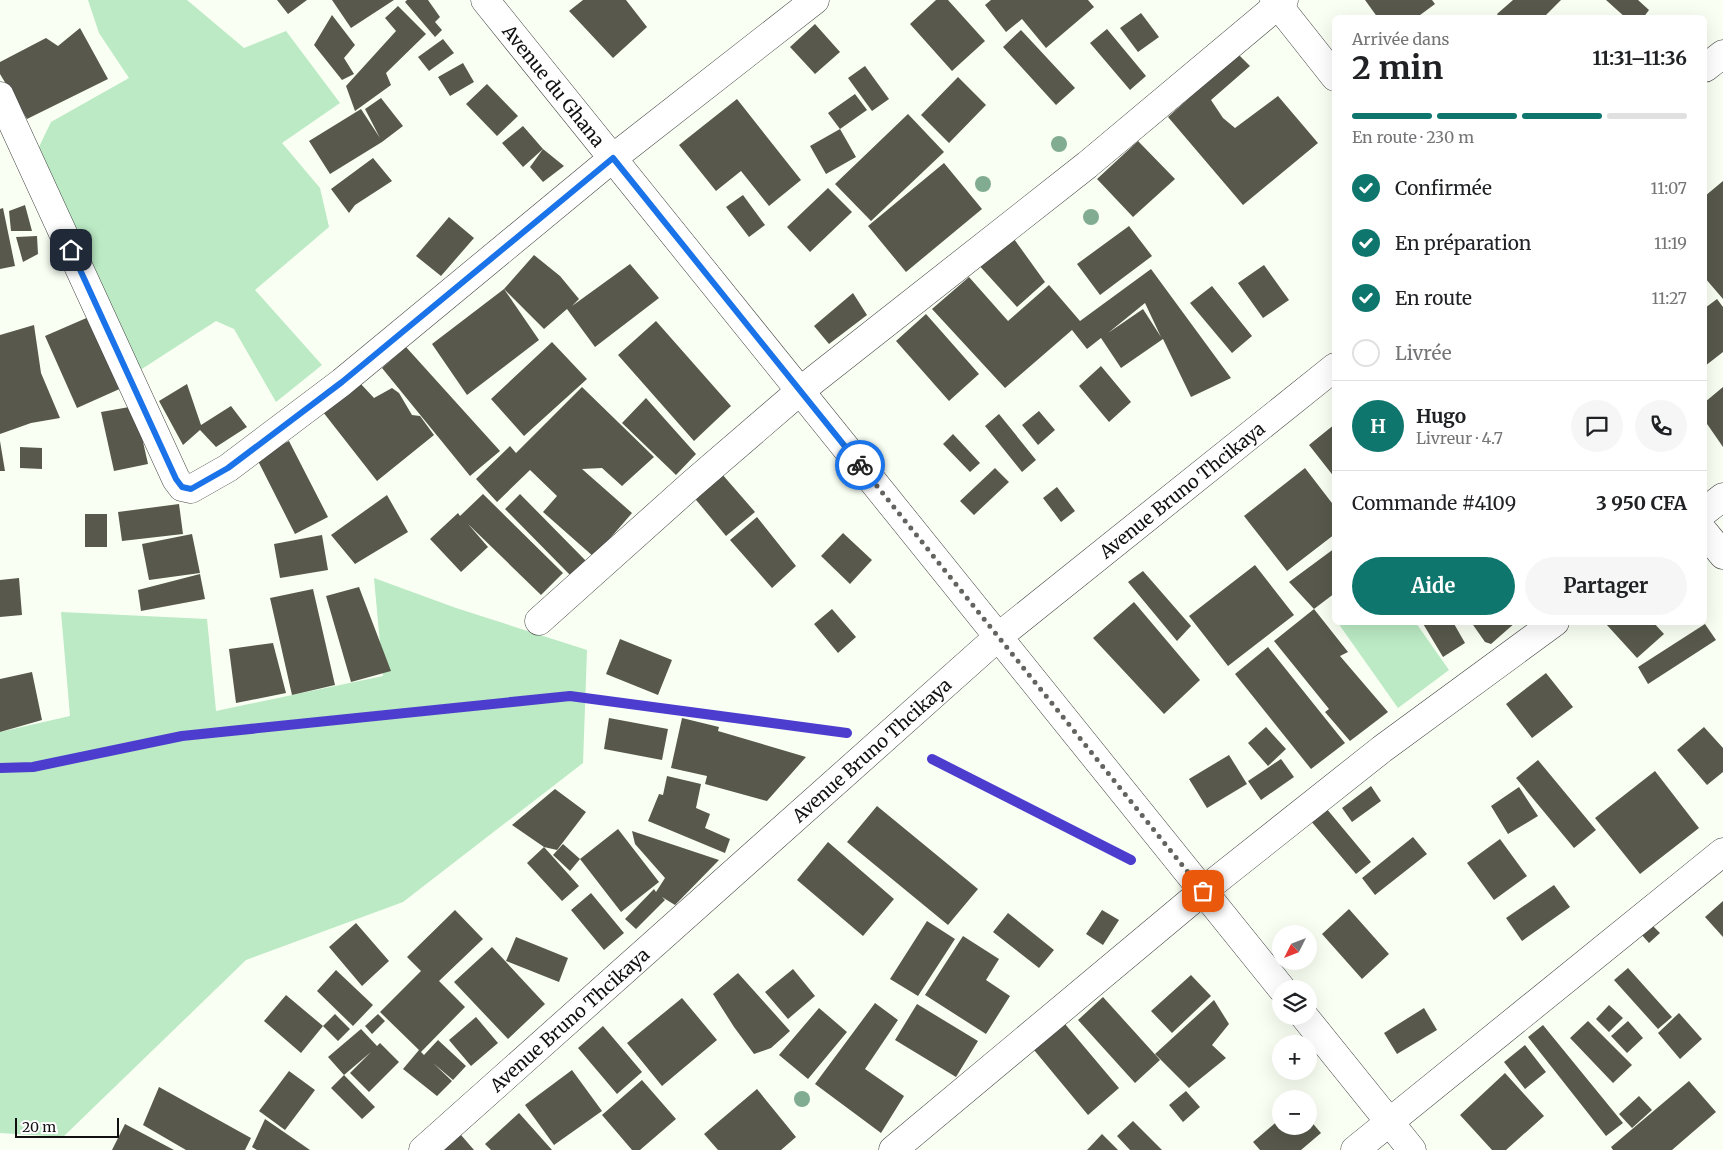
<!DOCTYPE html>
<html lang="fr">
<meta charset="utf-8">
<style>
:root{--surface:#fff;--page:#f6f6f6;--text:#202124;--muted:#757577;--line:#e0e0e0;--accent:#0f766e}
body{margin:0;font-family:Merriweather,serif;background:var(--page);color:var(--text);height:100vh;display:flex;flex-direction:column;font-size:19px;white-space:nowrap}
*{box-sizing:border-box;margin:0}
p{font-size:16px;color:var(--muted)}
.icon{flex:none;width:28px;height:28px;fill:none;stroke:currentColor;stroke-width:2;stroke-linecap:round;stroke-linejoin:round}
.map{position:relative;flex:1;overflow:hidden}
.panel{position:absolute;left:1332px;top:15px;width:375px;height:610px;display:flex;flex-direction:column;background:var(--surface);border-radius:8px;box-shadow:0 5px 20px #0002}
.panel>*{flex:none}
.needle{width:32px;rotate:228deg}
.fabs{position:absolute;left:1272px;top:925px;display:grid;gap:10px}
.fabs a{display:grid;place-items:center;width:45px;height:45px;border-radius:50%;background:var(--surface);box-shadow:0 5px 20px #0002;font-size:25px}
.scale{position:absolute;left:15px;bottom:12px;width:104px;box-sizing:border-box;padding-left:5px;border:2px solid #101010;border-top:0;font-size:14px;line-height:18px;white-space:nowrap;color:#101010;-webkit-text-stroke:4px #fff;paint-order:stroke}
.pin{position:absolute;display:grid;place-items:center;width:42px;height:42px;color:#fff;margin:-21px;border-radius:10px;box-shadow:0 2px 8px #0006}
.courier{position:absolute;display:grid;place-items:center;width:50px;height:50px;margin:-25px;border:4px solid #1a73e8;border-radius:50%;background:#fff;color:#222;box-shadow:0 1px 6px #0007}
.summary em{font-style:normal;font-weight:700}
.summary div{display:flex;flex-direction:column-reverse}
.summary{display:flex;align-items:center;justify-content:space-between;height:85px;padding:0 20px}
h1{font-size:32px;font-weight:700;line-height:38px}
.bar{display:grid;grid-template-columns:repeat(4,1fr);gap:8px 5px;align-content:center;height:60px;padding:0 20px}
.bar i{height:6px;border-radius:4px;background:var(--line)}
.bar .on{background:var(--accent)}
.bar p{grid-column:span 4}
.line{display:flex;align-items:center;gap:12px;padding:0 20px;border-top:1px solid var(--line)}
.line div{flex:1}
.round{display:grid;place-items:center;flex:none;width:52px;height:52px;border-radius:26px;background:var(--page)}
ol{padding:0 20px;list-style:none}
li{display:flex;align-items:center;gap:15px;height:55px}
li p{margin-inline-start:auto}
li .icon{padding:5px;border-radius:50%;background:var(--accent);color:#fff;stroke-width:4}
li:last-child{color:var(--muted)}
li i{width:28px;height:28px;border:2px solid var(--line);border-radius:50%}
.button{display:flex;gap:10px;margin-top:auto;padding:10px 20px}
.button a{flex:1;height:58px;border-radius:30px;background:var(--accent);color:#fff;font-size:20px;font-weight:700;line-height:58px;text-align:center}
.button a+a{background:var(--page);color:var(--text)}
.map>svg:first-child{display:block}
.green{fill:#bbeac4}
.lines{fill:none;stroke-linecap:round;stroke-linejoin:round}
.stream{stroke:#4c3dcf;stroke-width:10}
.building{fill:#58594c;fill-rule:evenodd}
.minor-casing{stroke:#434343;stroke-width:29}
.minor{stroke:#fff;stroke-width:28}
.tree{fill:#81ac92}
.done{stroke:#62645f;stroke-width:5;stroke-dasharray:0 9}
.route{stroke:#1a73e8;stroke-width:6}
.labels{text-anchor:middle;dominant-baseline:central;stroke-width:5;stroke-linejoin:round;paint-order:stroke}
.street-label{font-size:18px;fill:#101010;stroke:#fff}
</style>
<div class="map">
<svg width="1723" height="1150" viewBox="0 0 1723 1150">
<rect width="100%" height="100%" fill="#f9fff3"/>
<path class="green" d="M88 0H187L244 48 286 31 340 103 282 143 320 188 329 227 255 290 322 365 276 402 234 329 216 321 131 376 37 151 51 122 129 78 99 33Z
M374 578 456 608 587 650 583 763 403 902 246 960 63 1137 0 1133V732L70 716 61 612 207 619 216 711 383 676Z
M1338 623H1416L1449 670 1398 708Z"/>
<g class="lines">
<path class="stream" d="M932 759 1131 860
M0 768 33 767 182 736 570 696 847 733"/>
</g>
<path class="building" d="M277 0H307L288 14Z
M332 0H394L351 28Z
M407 0H428L440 17 435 22 442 30 435 37 405 2Z
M583 0H626L647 27 613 58 569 11Z
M936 0H948L985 41 952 71 910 24Z
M991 0H1088L1094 7 1046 48 1022 19 1006 32 985 5Z
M1365 0H1432L1435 4 1416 18H1378Z
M1513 0H1561L1543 18H1500L1497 14Z
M1606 0H1638L1649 10 1643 18H1626Z
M398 6 426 34 386 73 391 85 355 111 346 86 396 31 385 18Z
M1141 13 1159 37 1138 52 1120 28Z
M332 15 355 45 344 58 354 74 342 80 314 45Z
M815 24 840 52 815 74 790 47Z
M80 28 108 79 27 119 0 74V62L46 38 58 46Z
M1107 29 1146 76 1130 90 1090 43Z
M1021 30 1075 88 1056 105 1003 47Z
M443 39 454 53 429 71 418 57Z
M1238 54 1250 66 1211 100 1223 118 1235 128 1278 96 1318 143 1243 205 1168 117Z
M463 63 474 82 450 96 438 77Z
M865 66 889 99 872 111 848 78Z
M958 77 986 105 949 143 921 115Z
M487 84 518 116 497 136 466 104Z
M855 94 867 110 840 129 828 113Z
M381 98 403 126 382 142 330 174 309 141 361 109 380 138 365 109Z
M737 99 801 180 769 206 741 171 716 191 679 145Z
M908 114 944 152 871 221 835 184Z
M523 126 543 149 523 167 502 143Z
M840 129 856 157 826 174 810 146Z
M1138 141 1175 179 1133 217 1097 179Z
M543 149 564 166 543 182 530 167Z
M373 158 392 181 355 205 349 213 331 189Z
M944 163 982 209 906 272 868 226Z
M1723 181V299L1705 278V196Z
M828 188 852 212 810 252 787 227Z
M743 195 765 225 749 237 726 207Z
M25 205 32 231H11L9 211Z
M3 208 15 266 0 269V209Z
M449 217 474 238 441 276 416 256Z
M1129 226 1152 256 1100 295 1077 264Z
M1009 232 1045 282 1017 307 976 262Z
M37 236 38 254 23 262 16 237Z
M534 255 560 276 579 299 572 306 630 264 659 298 595 347 567 309 544 329 504 289Z
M1264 265 1289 300 1263 318 1238 283Z
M1151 269 1231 378 1191 397 1163 339 1121 368 1101 338 1087 349 1072 330 1005 388 932 309 969 277 1008 321 1049 285 1080 321ZM1145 303 1161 337 1143 309 1108 333Z
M1212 286 1252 336 1232 353 1190 303Z
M504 289 539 340 467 395 432 344Z
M853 293 867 315 829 344 814 326Z
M1717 299 1723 307V352L1705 366V308Z
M926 314 979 374 949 401 896 341Z
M91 316 124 387 77 408 45 336Z
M656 321 731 406 694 441 618 355Z
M34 325 41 373 60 418 31 423 0 434V335Z
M552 342 587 379 524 436 491 399Z
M406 347 500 451 470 476 382 368Z
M1101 366 1131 402 1109 422 1079 386Z
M360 383 374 398 392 388 399 393 412 415 420 416 434 435 377 481 323 412Z
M187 384 201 425 231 406 247 427 216 447 200 430 183 445 159 401Z
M582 387 654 457 622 486 602 468 582 469 632 513 594 557 543 512 557 496 530 470 497 502 476 479 510 446 516 453Z
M1723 387V447L1705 421V402Z
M646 398 696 454 676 475 622 423Z
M135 406 148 464 114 471 101 412Z
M1039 411 1055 430 1038 445 1022 425Z
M999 414 1036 460 1022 472 985 426Z
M1335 424V478L1309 445Z
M953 434 980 463 970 472 943 444Z
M0 441 5 471H0Z
M289 441 328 517 295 534 256 457Z
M20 447 42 448V469L20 468Z
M715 466 755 512 726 536 687 489Z
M995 468 1009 482 974 515 960 501Z
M1305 468 1335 507V534L1287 571 1244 516Z
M1057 487 1075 511 1061 522 1043 498Z
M483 494 563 573 541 595 468 524 488 547 461 572 430 539 458 513 460 516Z
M520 494 587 562 572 577 505 509Z
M387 495 408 532 355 564 331 535Z
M179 504 183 534 122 541 118 512Z
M85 514H107V547H85Z
M757 517 796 566 772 588 730 540Z
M843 533 872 560 850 584 821 556Z
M192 534 200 573 149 580 142 544Z
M322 535 328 570 280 578 274 544Z
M1335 548V593L1314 609 1348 652 1340 656 1388 712 1350 741 1325 712 1329 709 1274 641 1314 609 1289 582Z
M1255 565 1294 615 1228 666 1189 616Z
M1143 571 1191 626 1177 641 1128 582Z
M200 574 205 599 141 611 138 590Z
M19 578 22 615 0 617V580Z
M359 587 391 671 351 682 326 596Z
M313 589 335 685 292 695 270 598Z
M1134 602 1200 680 1164 714 1093 638Z
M832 609 856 637 838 653 814 624Z
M1422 622H1453L1465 643 1443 657Z
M1471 622H1516L1491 644 1485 642Z
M1607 622H1653L1664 634 1637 658 1606 624Z
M1705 624 1716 640 1648 684 1638 667Z
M620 639 672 660 658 695 606 674Z
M273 643 286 693 236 703 229 649Z
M1268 647 1345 743 1311 769 1235 674Z
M32 672 42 720 0 732V679Z
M1546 673 1573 707 1532 738 1506 704Z
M609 718 668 729 662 760 604 749Z
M682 718 719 727 718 731 806 757 767 801 705 784 707 776 671 768Z
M1266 727 1286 749 1268 766 1248 743Z
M1704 727 1723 748V772L1707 785 1677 750Z
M1229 755 1247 784 1207 808 1189 779Z
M1281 759 1294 777 1261 800 1248 781Z
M1538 760 1596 830 1574 848 1516 778Z
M1655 771 1699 828 1640 874 1595 818Z
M667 776 701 784 696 808 710 814 705 828 730 839 725 853 648 821 659 794 663 795Z
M1371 786 1381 801 1352 822 1342 808Z
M1519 787 1538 816 1508 834 1491 806Z
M555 789 586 812 557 850 544 847 579 886 562 901 527 863 544 847 512 825Z
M877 806 978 889 948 925 847 842Z
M1326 808 1371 862 1356 874 1310 820Z
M618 829 659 882 621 912 580 859 570 871 553 855 563 844 580 859Z
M632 831 719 860 675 905 662 897 665 900 636 929 625 919 654 889 656 892 665 878 635 844Z
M1413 837 1427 854 1375 895 1362 878Z
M1500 839 1527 876 1494 900 1467 863Z
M828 842 894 899 863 936 797 880Z
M1554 885 1570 907 1522 941 1506 918Z
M591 893 624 933 604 950 571 910Z
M1723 901V937L1705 917Z
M1349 909 1389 954 1362 979 1322 934Z
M455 910 483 939 439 981 465 1007 421 1052 424 1055 438 1040 466 1066 453 1080 433 1063 452 1081 437 1096 403 1069 419 1050 380 1012 421 971 407 957Z
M1102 910 1119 920 1103 945 1086 934Z
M1008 913 1054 950 1039 968 993 932Z
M927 921 955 939 918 996 890 979Z
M356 923 389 961 362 986 329 947Z
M1651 924 1660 933 1649 943 1640 933Z
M963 936 999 959 986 980 1010 996 986 1034 925 995Z
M516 937 568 958 559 982 506 961Z
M492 947 545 1004 508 1039 454 982Z
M1628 968 1672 1017 1658 1029 1614 980Z
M793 969 815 996 788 1019 765 992Z
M336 970 373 1005 353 1026 317 991Z
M738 973 790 1031 771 1048 754 1054 734 1027 713 994Z
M1191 975 1211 996 1172 1033 1151 1011Z
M286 995 323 1026 301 1053 264 1021Z
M1103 997 1160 1060 1135 1083 1078 1020Z
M682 998 717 1040 662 1086 627 1043Z
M1214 1000 1229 1024 1212 1045 1226 1058 1189 1088 1155 1054Z
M875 1003 898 1020 865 1069 904 1096 881 1133 815 1084Z
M917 1004 978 1041 956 1077 895 1040Z
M1609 1005 1623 1018 1609 1032 1596 1019Z
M819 1008 847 1032 808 1079 779 1055Z
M1424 1008 1437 1030 1397 1054 1384 1033Z
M1679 1013 1702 1039 1680 1059 1658 1033Z
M335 1014 350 1029 338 1041 323 1026Z
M378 1014 385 1021 372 1034 365 1026Z
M476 1017 498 1043 471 1066 449 1040Z
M1588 1021 1632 1065 1613 1083 1570 1038Z
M1628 1021 1643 1038 1627 1053 1611 1036Z
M1065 1024 1119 1088 1088 1115 1034 1050Z
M1543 1025 1623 1123 1606 1136 1528 1037Z
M603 1026 642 1072 617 1094 578 1048Z
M361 1029 377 1046 380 1043 399 1062 369 1092 350 1073 371 1052 344 1075 328 1057Z
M1525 1045 1546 1072 1525 1089 1504 1062Z
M572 1070 602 1111 554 1145 525 1105Z
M289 1071 315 1090 285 1130 259 1111Z
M1505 1073 1544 1116 1506 1150H1492L1460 1115Z
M344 1075 375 1107 362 1119 331 1088Z
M642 1080 676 1119 640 1150H632L602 1115Z
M1689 1081 1716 1112 1672 1150H1613L1611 1147Z
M159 1087 251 1138 245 1150H186L143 1125Z
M757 1089 796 1137 781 1150H718L704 1134Z
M1186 1091 1200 1107 1183 1122 1169 1105Z
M1639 1096 1652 1110 1632 1128 1619 1114Z
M519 1113 552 1150H491L485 1144Z
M1281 1118V1126H1309V1119L1321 1133 1301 1150H1260L1253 1142Z
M265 1119 310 1150H257L252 1147Z
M1133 1121 1162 1150H1130L1117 1136Z
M125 1124 174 1150H112Z
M455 1128 474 1150H430Z
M1102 1134 1118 1150H1087Z"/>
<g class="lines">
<defs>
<g id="minor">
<path id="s1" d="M485 0 1282 989"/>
<path d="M1274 0 1335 77"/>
<path d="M1705 68 1723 54"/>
<path d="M0 96 176 479 182 487 191 489 228 468 342 382 613 158 815 0"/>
<path d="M1705 511 1723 497"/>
<path d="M1705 533 1723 555"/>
<path d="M539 621 692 484 800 391 1087 165 1284 0"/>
<path d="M1304 1016 1412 1150"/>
<path id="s2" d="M423 1150 998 637 1335 367"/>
<path d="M893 1150 1203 891 1382 749 1555 622"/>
<path d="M1355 1150 1723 852"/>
</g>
</defs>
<use href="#minor" class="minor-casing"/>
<use href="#minor" class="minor"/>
</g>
<g class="tree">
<circle cx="1059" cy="144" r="8"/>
<circle cx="983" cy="184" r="8"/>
<circle cx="1091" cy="217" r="8"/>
<circle cx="802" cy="1099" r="8"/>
</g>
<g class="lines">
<path class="done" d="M860 465 1203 891"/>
<path class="route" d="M71 250 176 479 182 487 191 489 228 468 342 382 613 158 860 465"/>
</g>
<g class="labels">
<g class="street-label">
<text stroke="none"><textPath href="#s1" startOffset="110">Avenue du Ghana</textPath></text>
<text stroke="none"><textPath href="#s2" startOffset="1006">Avenue Bruno Thcikaya</textPath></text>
<text stroke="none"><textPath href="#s2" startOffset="601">Avenue Bruno Thcikaya</textPath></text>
<text stroke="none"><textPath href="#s2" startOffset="196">Avenue Bruno Thcikaya</textPath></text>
</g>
</g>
</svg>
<div class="fabs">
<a><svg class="needle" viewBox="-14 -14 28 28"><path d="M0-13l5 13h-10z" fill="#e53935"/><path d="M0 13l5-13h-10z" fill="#757577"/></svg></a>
<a><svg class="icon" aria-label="layers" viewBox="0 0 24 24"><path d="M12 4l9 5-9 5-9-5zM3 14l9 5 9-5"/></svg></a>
<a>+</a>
<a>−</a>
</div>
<div class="scale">20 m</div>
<div class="pin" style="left:1203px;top:891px;background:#ea580c"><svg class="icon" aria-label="bag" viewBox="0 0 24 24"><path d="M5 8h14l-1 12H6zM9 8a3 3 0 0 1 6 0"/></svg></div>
<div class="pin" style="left:71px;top:250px;background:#1f2937"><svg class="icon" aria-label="home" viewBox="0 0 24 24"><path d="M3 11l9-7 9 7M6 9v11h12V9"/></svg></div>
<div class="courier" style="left:860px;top:465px"><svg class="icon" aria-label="bike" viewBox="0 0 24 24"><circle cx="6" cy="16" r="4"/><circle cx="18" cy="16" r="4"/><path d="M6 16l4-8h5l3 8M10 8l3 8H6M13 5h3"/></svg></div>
<section class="panel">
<div class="summary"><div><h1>2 min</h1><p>Arrivée dans</p></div><em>11:31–11:36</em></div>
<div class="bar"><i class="on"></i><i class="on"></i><i class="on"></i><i></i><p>En route · 230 m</p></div>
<ol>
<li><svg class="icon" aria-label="check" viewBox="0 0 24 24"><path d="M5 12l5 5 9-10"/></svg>Confirmée<p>11:07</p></li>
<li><svg class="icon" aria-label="check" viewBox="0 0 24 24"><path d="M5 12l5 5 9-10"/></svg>En préparation<p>11:19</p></li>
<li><svg class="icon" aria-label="check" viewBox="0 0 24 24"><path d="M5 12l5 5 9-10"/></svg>En route<p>11:27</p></li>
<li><i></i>Livrée</li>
</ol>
<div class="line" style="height:90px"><b class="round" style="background:var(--accent);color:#fff">H</b><div><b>Hugo</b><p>Livreur · 4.7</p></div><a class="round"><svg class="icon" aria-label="chat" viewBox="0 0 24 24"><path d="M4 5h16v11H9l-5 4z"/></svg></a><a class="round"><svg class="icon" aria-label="phone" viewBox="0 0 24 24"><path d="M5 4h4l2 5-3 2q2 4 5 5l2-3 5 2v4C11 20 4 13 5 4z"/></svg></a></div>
<div class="line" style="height:65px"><div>Commande #4109</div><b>3 950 CFA</b></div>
<div class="button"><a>Aide</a><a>Partager</a></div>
</section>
</div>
